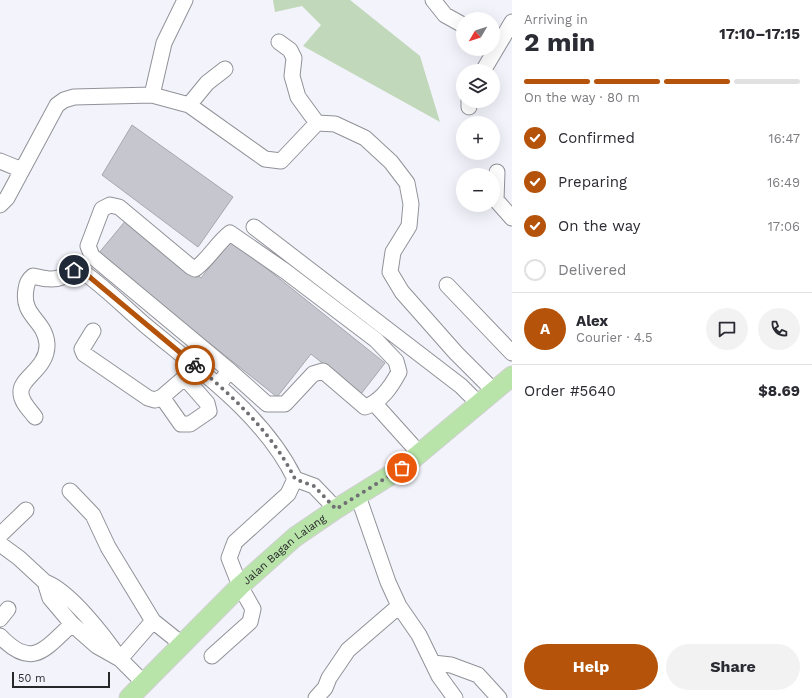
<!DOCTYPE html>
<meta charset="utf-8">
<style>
:root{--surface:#fff;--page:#f2f2f3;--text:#2b2b33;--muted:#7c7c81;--line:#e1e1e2;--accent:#b45309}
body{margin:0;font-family:"Work Sans",sans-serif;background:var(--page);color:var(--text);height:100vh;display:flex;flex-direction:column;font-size:15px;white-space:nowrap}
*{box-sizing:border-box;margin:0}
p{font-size:13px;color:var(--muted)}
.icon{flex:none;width:22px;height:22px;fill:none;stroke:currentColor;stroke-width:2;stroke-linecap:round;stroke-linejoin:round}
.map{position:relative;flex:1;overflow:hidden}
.drawer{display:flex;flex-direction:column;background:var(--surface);width:300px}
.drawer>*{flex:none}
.needle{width:26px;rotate:231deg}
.controls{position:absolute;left:456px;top:12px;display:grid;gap:8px}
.controls a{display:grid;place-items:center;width:44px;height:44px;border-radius:50%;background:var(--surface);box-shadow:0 4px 16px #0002;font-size:20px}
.scale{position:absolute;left:12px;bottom:10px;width:98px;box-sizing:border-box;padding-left:4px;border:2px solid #28282b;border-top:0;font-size:11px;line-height:14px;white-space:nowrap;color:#28282b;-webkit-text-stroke:3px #f3f3fb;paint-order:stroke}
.pin{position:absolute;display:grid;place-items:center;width:34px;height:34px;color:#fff;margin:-17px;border:2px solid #fff;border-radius:50%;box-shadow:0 1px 4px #0007}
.courier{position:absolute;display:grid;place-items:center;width:40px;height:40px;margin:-20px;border:3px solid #b45309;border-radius:50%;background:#fff;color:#222;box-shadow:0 1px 5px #0007}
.headline em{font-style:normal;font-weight:700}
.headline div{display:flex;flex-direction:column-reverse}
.headline{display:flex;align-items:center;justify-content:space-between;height:68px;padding:0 12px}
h1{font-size:26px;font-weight:700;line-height:30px}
.bar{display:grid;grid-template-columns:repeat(4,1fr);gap:6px 4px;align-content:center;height:48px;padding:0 12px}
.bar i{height:5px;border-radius:3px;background:var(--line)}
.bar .selected{background:var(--accent)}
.bar p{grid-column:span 4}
.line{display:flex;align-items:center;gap:10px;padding:0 12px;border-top:1px solid var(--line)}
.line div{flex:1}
.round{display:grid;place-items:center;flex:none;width:42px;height:42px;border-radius:21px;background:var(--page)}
ol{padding:0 12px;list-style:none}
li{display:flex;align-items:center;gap:12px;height:44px}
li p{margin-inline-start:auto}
li .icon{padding:4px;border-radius:50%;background:var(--accent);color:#fff;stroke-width:4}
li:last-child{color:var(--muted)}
li i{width:22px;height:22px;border:2px solid var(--line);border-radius:50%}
.primary-button{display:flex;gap:8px;margin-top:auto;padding:8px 12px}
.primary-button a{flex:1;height:46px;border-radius:24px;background:var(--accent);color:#fff;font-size:16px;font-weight:700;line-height:46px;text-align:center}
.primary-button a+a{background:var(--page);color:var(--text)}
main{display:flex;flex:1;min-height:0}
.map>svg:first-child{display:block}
.green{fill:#c1d8ba}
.building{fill:#c6c7ce;stroke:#a7a8ae}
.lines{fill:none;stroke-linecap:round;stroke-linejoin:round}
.minor-casing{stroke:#919298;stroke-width:17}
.major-casing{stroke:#d0d0d0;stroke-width:21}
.minor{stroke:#fff;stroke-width:15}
.major{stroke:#b8e4aa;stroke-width:19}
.done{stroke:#6f6f74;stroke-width:4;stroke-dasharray:0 7.2}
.route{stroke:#b45309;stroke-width:5}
.labels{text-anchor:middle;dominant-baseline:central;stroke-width:3.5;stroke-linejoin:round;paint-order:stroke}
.street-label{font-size:11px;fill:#28282b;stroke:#f3f3fb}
</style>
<main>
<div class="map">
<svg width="512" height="698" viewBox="0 0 512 698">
<rect width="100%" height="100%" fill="#f3f3fb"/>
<path class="green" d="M273 0H350L420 56 440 122 303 46 321 25 302 6 275 12Z"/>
<path class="building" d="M132 125 233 197 198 247 102 175Z
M127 219 201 278 231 240 385 363 361 394 311 354 277 397 98 254Z"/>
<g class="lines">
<defs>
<path id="minor" d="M433 0 445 15 463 25
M279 42 290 50 294 58 292 76 298 97 317 123
M483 71 512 22
M152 95 164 43 185 0
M189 105 207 83 225 69
M469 107V101
M0 161 22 170
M497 172 496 200 512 218
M0 205 7 198 57 105 64 100 74 97 152 95 189 105 265 159 281 161 317 123 335 124 365 138 391 162 407 183 411 204 409 226 393 252 390 272 402 292 456 353 495 392
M254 227 461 386 480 405
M447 285 512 353
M93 331 82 349 84 354 148 398 155 400 162 397 197 367
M219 385 229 370 92 256 88 246 102 209 110 205 119 207 191 267 195 269C209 259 217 243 230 233L285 271 376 340 396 361 399 372C391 387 381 402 365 407L323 371 313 374 285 404H267L229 370
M162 397 181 424H190L209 411 207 403 185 378
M375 404 420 454
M35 417C30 410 21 402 21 393 19 378 48 369 47 344 45 319 21 317 26 289 27 283 28 280 33 276 42 278 52 281 62 277 68 274 73 271 80 270 103 285 124 307 145 325 199 370 264 415 295 479L314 486 336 509
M70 491 93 515 108 547 153 621 183 645
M358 496 388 582 399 606 419 635 439 676 455 698
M0 535 26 510
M0 544 19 558 45 582 50 598 72 624 97 646 120 659 144 683
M45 582C70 591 105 637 120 659L153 621
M0 619 8 609
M0 636C32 670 45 649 72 624
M212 656 250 622 253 609 240 586 229 558 235 542 288 494 295 479
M433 663 451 665 478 675 499 698
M316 698 325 688 329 678 348 650 399 606"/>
<g id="major">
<path id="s1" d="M129 698 240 586 295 537 336 509 402 468 512 376"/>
</g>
</defs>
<use href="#minor" class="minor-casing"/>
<use href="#major" class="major-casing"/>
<use href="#minor" class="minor"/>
<use href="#major" class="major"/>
</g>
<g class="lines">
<path class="done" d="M195 365C233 396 273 434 295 479L314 486 336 509 402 468"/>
<path class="route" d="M74 270H80L86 274 195 365"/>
</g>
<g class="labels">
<g class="street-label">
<text stroke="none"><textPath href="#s1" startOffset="215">Jalan Bagan Lalang</textPath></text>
</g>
</g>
</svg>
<div class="controls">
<a><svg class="needle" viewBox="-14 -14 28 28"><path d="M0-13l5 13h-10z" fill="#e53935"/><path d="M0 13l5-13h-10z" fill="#7c7c81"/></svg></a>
<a><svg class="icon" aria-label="layers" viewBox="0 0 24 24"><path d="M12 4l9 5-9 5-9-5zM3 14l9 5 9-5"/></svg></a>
<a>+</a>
<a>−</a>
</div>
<div class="scale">50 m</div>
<div class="pin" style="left:402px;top:468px;background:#ea580c"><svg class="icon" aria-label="bag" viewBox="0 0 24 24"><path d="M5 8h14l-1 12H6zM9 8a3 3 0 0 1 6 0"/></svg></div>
<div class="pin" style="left:74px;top:270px;background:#1f2937"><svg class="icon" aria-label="home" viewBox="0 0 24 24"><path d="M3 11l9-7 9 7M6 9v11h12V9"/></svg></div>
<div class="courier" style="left:195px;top:365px"><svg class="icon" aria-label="bike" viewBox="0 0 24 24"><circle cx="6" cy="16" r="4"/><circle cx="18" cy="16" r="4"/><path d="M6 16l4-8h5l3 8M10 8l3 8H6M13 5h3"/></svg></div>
</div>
<section class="drawer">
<div class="headline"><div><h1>2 min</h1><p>Arriving in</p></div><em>17:10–17:15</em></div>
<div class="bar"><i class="selected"></i><i class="selected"></i><i class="selected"></i><i></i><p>On the way · 80 m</p></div>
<ol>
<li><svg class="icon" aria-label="check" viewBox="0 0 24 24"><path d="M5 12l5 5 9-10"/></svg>Confirmed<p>16:47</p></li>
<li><svg class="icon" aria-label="check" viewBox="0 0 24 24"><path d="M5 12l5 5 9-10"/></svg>Preparing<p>16:49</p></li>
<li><svg class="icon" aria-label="check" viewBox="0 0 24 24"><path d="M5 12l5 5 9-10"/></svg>On the way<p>17:06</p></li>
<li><i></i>Delivered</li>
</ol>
<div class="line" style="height:72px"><b class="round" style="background:var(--accent);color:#fff">A</b><div><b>Alex</b><p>Courier · 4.5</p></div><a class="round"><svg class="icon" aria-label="chat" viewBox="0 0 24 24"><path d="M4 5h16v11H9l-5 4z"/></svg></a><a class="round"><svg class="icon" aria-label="phone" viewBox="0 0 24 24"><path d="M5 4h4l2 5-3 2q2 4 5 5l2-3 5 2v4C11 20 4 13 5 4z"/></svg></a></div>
<div class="line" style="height:52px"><div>Order #5640</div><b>$8.69</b></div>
<div class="primary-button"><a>Help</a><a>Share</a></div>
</section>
</main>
